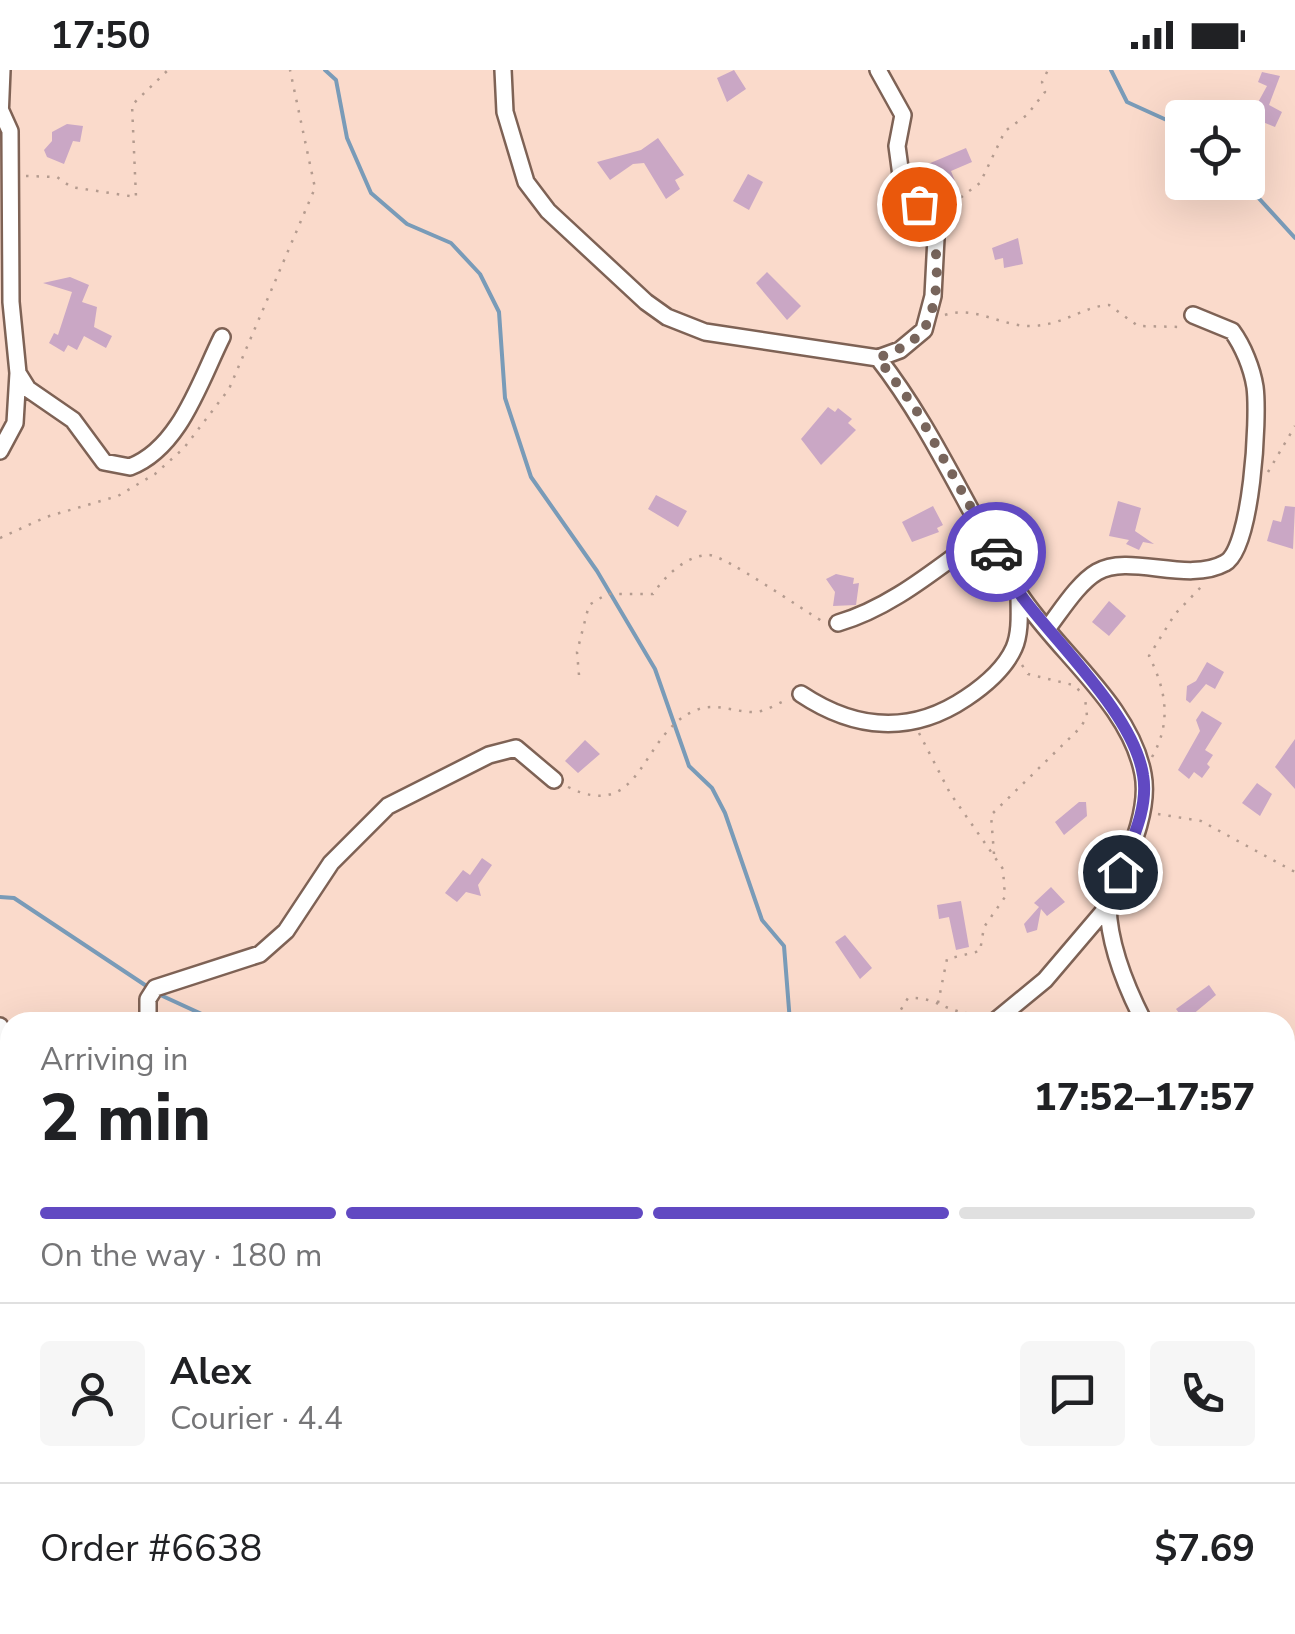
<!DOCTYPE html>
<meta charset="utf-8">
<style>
:root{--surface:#fff;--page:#f6f6f6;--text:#202124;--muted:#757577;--line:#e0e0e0;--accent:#6149c2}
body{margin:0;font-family:"Nunito Sans",sans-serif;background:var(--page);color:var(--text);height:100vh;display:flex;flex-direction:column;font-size:38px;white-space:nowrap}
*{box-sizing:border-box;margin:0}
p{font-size:32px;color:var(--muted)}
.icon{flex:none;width:55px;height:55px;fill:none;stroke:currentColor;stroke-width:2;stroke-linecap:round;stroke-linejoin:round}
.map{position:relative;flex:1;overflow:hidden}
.drawer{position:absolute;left:0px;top:942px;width:1295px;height:622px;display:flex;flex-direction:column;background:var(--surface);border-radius:30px 30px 0 0;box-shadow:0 10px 40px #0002}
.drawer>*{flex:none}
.tools{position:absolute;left:1165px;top:30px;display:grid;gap:20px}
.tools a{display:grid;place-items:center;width:100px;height:100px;border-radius:10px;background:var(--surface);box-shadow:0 10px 40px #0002;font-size:50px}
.pin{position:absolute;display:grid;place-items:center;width:85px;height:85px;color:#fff;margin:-42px;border:5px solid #fff;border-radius:50%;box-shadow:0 2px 10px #0007}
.courier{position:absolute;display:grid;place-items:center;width:100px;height:100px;margin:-50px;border:8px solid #6149c2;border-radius:50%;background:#fff;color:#222;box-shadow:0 2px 12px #0007}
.summary em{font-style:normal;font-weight:800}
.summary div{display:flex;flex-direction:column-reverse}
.summary{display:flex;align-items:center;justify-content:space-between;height:170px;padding:0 40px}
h1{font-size:65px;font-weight:800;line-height:75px}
.bar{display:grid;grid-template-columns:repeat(4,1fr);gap:15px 10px;align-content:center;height:120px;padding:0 40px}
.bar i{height:12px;border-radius:8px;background:var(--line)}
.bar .selected{background:var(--accent)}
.bar p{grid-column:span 4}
.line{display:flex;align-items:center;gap:25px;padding:0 40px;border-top:2px solid var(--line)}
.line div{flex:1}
.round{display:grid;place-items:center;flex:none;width:105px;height:105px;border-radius:10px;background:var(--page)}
.status{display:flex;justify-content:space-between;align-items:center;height:70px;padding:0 50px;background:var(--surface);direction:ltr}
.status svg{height:28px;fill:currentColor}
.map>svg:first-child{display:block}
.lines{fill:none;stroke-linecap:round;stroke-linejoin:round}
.stream{stroke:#799bb8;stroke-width:4}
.river{stroke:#799bb8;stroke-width:25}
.building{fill:#caa7c5}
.minor-casing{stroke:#7e6255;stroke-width:20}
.path{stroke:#b49b8f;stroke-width:2.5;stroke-dasharray:2.5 8;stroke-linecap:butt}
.minor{stroke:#fff;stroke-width:15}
.done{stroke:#78655c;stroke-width:10;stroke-dasharray:0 18}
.route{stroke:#6149c2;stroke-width:12}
</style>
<div class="status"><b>17:50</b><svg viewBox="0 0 49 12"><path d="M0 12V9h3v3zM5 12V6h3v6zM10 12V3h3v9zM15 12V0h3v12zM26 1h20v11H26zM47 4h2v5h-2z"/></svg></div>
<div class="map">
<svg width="1295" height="1564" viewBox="0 0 1295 1564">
<rect width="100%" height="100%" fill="#fadacb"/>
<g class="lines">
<path class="stream" d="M325 0 336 10 347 68 371 123 407 154 451 173 480 204 499 242 505 328 531 407 597 501 655 599 689 696 712 718 725 743 762 850 784 876 790 952
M1111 0 1127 32 1182 57
M1244 112 1295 168
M0 827 14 828 148 917
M156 923 219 952
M0 1279 10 1288
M0 1496 10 1499
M1285 1552 1294 1564
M130 1555 144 1564"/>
<path class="river" d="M626 1555 637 1564
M757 1555 772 1564
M148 1564 156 1555
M653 1564 668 1555"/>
</g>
<path class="building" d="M734 0 746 19 727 32 717 8Z
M1262 2 1280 6 1269 35 1282 42 1275 57 1250 47 1267 16 1258 12Z
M67 54 83 56 80 72 73 71 64 94 47 87 44 80 52 71V62Z
M658 68 684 105 675 110 680 119 666 129 644 93 633 94 610 110 597 92 641 80Z
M966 78 972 92 951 101 955 111 937 118 928 94Z
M748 104 763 112 749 140 733 131Z
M1018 168 1023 194 1004 198 1003 188 995 190 992 178Z
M767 202 801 236 787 250 756 213Z
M70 207 89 215 82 232 97 237 94 257 112 266 106 278 84 266 77 280 68 275 64 282 49 273 54 263 58 265 72 222 43 213Z
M828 337 835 342 838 338 852 349 848 353 856 360 821 395 801 369Z
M656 425 687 441 678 457 648 439Z
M1118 431 1141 438 1135 461 1154 474 1143 472 1139 480 1126 474 1129 470 1109 466Z
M933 436 943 455 937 458 939 462 912 472 902 452Z
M1285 436 1295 437 1293 479 1267 471 1273 450 1281 452Z
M836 504 854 508 853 514 859 513 856 535 833 536 835 522 826 509Z
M1109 531 1126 546 1109 566 1092 552Z
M1207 592 1224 602 1215 619 1206 614 1190 633 1186 630 1187 616 1196 611Z
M1202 641 1222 653 1205 680 1213 685 1207 694 1210 697 1202 708 1194 702 1189 709 1178 700 1200 661 1196 650Z
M1295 669V719L1275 697Z
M585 670 600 684 578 703 565 691Z
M1257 713 1272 724 1260 746 1242 733Z
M1086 732 1087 746 1064 765 1055 752 1079 732Z
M482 788 492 795 478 815 481 826 466 822 457 832 445 823 463 800 470 805Z
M1051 817 1065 832 1047 846 1041 839 1037 860 1027 863 1024 854 1039 837 1034 833Z
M961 831 969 877 956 880 949 847 939 849 937 835Z
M845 865 872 898 860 909 835 872Z
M1209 915 1216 925 1185 951 1176 939Z"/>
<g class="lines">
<defs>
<path id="minor" d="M503 0 505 42 526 112 548 141 646 232 667 247 705 262 878 288C935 361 969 446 1019 523 1056 581 1130 634 1143 704 1151 746 1122 797 1108 836 1109 876 1126 917 1144 952
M878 0 903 45 897 76 902 113 925 140 936 168 933 226 924 260 900 280 878 288
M0 49 2 0
M18 303 28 319 73 350 104 392 130 397C180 378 200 311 222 267
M0 381 15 353 18 303 11 232 10 61 1 41
M838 553C893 537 938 497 985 464
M1047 559C1061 541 1078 513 1097 502 1130 483 1187 514 1225 493 1252 479 1259 347 1255 317 1252 298 1243 276 1232 261L1193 245
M801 624C855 660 911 665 966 628 984 616 1005 598 1014 578 1021 562 1019 541 1019 524
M148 952V929L155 918 260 884 286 861 331 793 388 736 489 685 516 678 554 710
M994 952 1045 910 1108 836
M0 956 10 976
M1285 1001 1295 995
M0 1014 10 1011
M1285 1430 1295 1419
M982 1555 1019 1564
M302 1564 303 1555
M1144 1564 1161 1555"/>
</defs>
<use href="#minor" class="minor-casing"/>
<path class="path" d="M26 106 57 107 71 117 136 127 132 35 168 0
M944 140 980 113 1005 61 1027 45 1045 22 1042 12 1048 0
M945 245C975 235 1002 257 1032 256 1064 255 1084 236 1109 235L1138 256 1182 257
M1268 402 1295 356
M0 468 46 447 118 426 155 404 184 378 229 319 315 118 290 0
M1022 595 1028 604 1073 615 1080 621
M579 605 577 582 589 535 607 524H653C664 507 686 485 709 485 724 485 803 540 822 551
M919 663 950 723 1003 799 1005 827 984 857 980 881 947 889 938 933
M1152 687C1172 652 1166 620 1149 586L1175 544 1202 516
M568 717C643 754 640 664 694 641 715 631 735 643 756 642 766 641 777 634 786 630
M1158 744 1201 751 1295 802
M994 784 991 745 1081 657 1087 646 1085 628
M885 952 897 946 908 928C939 926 949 947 982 943"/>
<use href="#minor" class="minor"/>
</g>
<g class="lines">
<path class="done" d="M919 134C942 159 943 239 920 264 908 276 893 282 878 288L915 338 996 482"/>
<path class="route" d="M996 482C1005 497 1012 514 1023 528 1059 576 1134 646 1143 705 1149 738 1131 772 1120 802"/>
</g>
</svg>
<div class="tools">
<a><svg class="icon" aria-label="locate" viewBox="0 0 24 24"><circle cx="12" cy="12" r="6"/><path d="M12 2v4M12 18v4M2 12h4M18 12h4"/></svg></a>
</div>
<div class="pin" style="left:919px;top:134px;background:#ea580c"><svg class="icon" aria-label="bag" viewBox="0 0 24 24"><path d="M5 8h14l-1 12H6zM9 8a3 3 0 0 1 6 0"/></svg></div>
<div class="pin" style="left:1120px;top:802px;background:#1f2937"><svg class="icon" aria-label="home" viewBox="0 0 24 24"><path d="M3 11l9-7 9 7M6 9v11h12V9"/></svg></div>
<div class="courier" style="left:996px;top:482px"><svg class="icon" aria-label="car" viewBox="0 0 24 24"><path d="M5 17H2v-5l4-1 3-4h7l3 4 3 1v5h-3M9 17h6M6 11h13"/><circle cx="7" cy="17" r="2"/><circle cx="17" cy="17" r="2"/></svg></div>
<section class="drawer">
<div class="summary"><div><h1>2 min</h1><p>Arriving in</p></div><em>17:52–17:57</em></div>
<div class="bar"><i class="selected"></i><i class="selected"></i><i class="selected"></i><i></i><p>On the way · 180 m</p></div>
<div class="line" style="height:180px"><a class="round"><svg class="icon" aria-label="person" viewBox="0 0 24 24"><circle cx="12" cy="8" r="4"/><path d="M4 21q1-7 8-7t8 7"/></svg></a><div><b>Alex</b><p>Courier · 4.4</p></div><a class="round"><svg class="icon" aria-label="chat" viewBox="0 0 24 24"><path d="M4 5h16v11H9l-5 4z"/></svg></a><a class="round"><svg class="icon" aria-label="phone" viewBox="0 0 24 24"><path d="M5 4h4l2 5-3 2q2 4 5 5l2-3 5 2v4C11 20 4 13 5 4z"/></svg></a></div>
<div class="line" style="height:130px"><div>Order #6638</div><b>$7.69</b></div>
</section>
</div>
